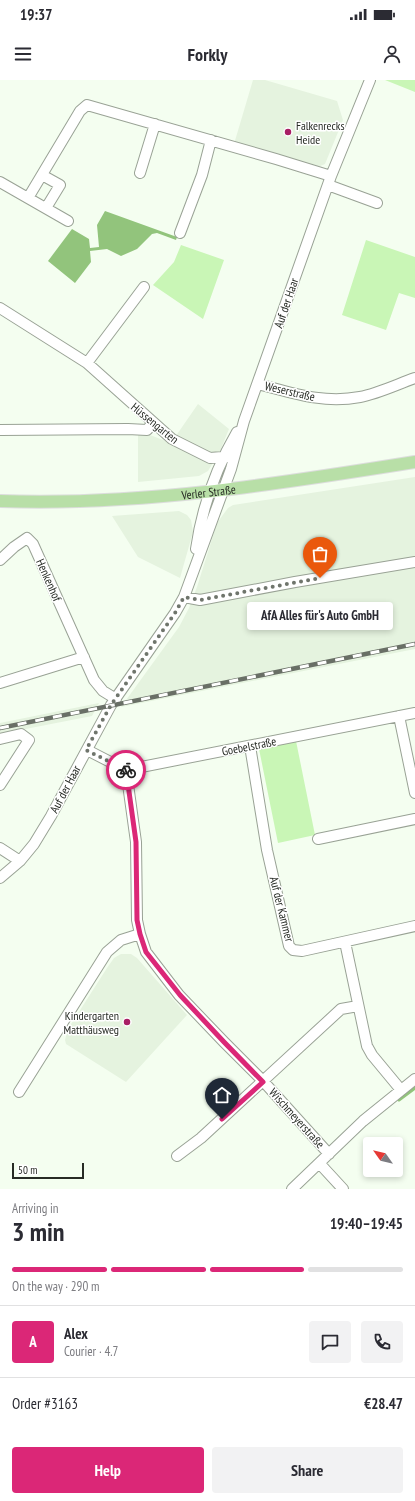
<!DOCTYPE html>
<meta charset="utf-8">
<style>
:root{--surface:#fff;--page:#f2f2f3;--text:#2b2b33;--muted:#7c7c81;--line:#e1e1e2;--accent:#db2777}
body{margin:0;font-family:"PT Sans Narrow",sans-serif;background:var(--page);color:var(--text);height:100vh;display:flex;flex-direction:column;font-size:15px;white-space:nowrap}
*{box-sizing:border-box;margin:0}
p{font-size:13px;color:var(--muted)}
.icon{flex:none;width:22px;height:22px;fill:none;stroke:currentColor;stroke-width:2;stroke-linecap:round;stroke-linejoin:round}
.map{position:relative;height:1109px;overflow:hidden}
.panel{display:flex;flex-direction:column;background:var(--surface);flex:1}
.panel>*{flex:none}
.needle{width:26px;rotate:304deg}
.buttons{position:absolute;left:363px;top:1057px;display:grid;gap:8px}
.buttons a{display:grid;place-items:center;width:40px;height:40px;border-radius:4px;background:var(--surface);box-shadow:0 2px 6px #0003;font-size:20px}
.scale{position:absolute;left:12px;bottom:10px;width:72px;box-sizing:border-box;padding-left:4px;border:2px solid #272b25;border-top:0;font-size:11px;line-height:14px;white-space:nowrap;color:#272b25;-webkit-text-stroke:3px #fff;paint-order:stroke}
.pin{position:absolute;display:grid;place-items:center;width:34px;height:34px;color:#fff;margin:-41px -17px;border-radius:50% 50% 50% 0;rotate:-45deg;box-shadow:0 0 4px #0007}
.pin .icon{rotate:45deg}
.courier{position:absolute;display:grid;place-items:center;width:40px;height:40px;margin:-20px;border:3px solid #db2777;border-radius:50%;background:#fff;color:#222;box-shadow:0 1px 5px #0007}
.bubble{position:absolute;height:28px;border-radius:4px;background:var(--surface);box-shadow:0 2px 6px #0003;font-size:13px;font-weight:700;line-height:28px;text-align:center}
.head em{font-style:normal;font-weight:700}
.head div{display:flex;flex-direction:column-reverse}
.head{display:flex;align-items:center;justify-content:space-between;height:68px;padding:0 12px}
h1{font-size:26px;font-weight:700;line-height:30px}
.bar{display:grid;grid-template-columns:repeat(4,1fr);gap:6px 4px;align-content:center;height:48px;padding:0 12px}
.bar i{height:5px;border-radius:3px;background:var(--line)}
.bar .on{background:var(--accent)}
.bar p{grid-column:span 4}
.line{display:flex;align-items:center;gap:10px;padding:0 12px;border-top:1px solid var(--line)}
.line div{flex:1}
.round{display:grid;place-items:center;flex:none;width:42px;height:42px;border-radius:4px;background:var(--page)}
.primary-button{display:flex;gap:8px;margin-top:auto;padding:8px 12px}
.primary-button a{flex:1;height:46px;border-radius:4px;background:var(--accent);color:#fff;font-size:16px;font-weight:700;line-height:46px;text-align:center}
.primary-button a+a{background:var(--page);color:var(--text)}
.status{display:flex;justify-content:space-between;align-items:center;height:28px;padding:0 20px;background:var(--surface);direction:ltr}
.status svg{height:11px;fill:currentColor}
header{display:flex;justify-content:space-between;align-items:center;height:52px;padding:0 12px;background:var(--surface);font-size:18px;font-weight:700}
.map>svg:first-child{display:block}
.built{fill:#e5f3df}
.green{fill:#c9f6b6}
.water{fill:#92c47c}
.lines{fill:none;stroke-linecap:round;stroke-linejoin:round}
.stream{stroke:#92c47c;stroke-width:3}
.minor-casing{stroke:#99a295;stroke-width:12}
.major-casing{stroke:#dcdddc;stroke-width:14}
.minor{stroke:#fff;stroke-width:10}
.major{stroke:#b8dfa7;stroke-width:12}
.rail-casing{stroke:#696f66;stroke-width:4.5}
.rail{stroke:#fff;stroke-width:3;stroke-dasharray:9;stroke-linecap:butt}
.done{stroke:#6f756c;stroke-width:4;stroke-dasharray:0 7.2}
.route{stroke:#db2777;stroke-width:5}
.poi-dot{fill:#a81e64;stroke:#fff;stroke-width:1.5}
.labels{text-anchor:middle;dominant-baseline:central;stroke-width:3;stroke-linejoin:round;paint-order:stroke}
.poi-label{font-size:12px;fill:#272b25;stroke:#fff;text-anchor:start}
.street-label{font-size:12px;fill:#272b25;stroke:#fff}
</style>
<div class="status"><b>19:37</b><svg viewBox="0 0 49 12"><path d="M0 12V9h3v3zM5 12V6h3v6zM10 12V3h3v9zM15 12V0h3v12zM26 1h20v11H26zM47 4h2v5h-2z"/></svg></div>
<header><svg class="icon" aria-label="menu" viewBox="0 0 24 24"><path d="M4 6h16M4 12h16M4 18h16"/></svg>Forkly<svg class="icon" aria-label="person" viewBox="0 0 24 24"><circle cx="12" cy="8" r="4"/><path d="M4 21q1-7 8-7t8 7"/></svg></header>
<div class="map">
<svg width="415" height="1109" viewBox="0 0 415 1109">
<rect width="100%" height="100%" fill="#f4fef0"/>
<path class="built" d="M253 0H265L337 21 343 40 325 84 318 87 234 64Z
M198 324 229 349 220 371 208 391 199 396 138 402V354L150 355 171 363Z
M415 397V569L121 627 179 547 189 528 197 507 217 443 228 428 233 425Z
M179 431 187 435 191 440 193 452 180 498 138 477 112 436Z
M99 623 92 636 0 654V643Z
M121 874H131L137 878 187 935 126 1002 66 964 65 960 68 949 107 888 114 878Z"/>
<path class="green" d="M385 0H415V12Z
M366 160 415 177V218L399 213 386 250 342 235Z
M181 165 224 180 203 239 153 205 174 182Z
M296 661 315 755 278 763 259 669Z"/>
<path class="water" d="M105 131 177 157 176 160 157 153 152 154 137 169 121 176 107 169 90 171 91 182 75 203 48 181 72 149 89 159 90 168 99 167 97 145Z"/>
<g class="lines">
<path class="stream" d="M399 1020 415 1008"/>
<defs>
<path id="minor" d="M140 93 155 44
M42 95 60 105 46 128
M0 102 68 141
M328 105 377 123
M28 118 80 31 87 25 276 79 331 96
M180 153 202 95 211 60
M0 228 87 283 172 359 210 378 234 376
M87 283 144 207
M258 304C293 313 323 324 360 317 377 314 398 304 415 298
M0 350 128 349 147 350 153 343
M196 469C202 427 216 388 237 352
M0 480 14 467 27 458 33 464 94 600 103 611 116 619
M184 517 200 520 295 502 415 482
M0 603 84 577
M399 636 415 713
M0 659 21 654 29 660 0 705
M250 666 267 770 289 866 293 870 302 871 415 846
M87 670 126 690 415 633
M126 690 136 762 137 840 140 854 146 872 179 915 224 962 263 1001 329 1074
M318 759 415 739
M0 768 20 781
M0 798 20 781 34 764 51 736 111 625 175 533 184 517 231 389 244 341 331 96 370 0
M345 862 367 966 372 975 401 1010
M19 1012 107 872 121 860 140 854
M177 1076 201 1058 341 929 358 926
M320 1084 343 1109
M292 1109 363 1041 415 999"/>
<g id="major">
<path id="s1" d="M0 421C140 426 278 404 415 382"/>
</g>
</defs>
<use href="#minor" class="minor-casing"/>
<use href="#major" class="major-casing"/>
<use href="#minor" class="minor"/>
<use href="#major" class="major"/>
<defs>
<path id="rail" d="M0 648 415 564"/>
</defs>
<use href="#rail" class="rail-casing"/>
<use href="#rail" class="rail"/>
</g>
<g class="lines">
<path class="done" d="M126 690 86 670 111 625 175 533 184 517 200 520 320 498"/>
<path class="route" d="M126 690 136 762 137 840 140 854 146 872 180 915 224 962 263 1002 222 1039"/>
</g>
<g class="poi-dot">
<circle cx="288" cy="52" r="4"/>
<circle cx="127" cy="942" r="4"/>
</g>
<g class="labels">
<g class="poi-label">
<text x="296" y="45">Falkenrecks<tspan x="296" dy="14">Heide</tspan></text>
<text x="119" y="935" text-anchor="end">Kindergarten<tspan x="119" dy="14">Matthäusweg</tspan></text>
</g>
<g class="street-label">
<text transform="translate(286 223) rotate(-71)">Auf der Haar</text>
<text transform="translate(290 311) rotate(13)">Weserstraße</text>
<text transform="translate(155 343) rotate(39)">Hüssengarten</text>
<text stroke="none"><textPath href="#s1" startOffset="209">Verler Straße</textPath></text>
<text transform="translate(49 500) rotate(66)">Henkenhof</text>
<text transform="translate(249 666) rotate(-11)">Goebelstraße</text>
<text transform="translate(65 709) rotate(-62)">Auf der Haar</text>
<text transform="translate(282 829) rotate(76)">Auf der Kammer</text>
<text transform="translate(297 1038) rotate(48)">Wischmeyerstraße</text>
</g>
</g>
</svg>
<div class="buttons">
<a><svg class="needle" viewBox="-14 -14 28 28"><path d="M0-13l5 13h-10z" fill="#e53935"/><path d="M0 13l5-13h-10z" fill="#7c7c81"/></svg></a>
</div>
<div class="scale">50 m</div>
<div class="pin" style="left:320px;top:498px;background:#ea580c"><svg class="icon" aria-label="bag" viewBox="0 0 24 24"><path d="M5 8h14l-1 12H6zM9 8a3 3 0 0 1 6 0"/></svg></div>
<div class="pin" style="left:222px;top:1039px;background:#1f2937"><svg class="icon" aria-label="home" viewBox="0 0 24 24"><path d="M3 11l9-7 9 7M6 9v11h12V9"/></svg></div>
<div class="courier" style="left:126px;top:690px"><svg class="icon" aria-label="bike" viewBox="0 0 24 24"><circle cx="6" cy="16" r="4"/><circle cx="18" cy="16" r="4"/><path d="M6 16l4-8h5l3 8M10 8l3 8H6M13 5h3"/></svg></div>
<div class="bubble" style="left:247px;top:522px;width:146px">AfA Alles für's Auto GmbH</div>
</div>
<section class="panel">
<div class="head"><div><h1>3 min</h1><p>Arriving in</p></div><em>19:40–19:45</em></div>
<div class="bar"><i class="on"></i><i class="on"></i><i class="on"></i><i></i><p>On the way · 290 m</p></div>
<div class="line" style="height:72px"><b class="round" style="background:var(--accent);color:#fff">A</b><div><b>Alex</b><p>Courier · 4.7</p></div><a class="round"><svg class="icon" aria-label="chat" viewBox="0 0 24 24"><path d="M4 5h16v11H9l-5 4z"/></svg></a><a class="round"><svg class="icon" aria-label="phone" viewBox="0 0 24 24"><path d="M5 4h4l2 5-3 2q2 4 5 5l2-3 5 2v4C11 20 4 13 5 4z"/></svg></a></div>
<div class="line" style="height:52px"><div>Order #3163</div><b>€28.47</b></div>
<div class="primary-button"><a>Help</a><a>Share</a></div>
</section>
